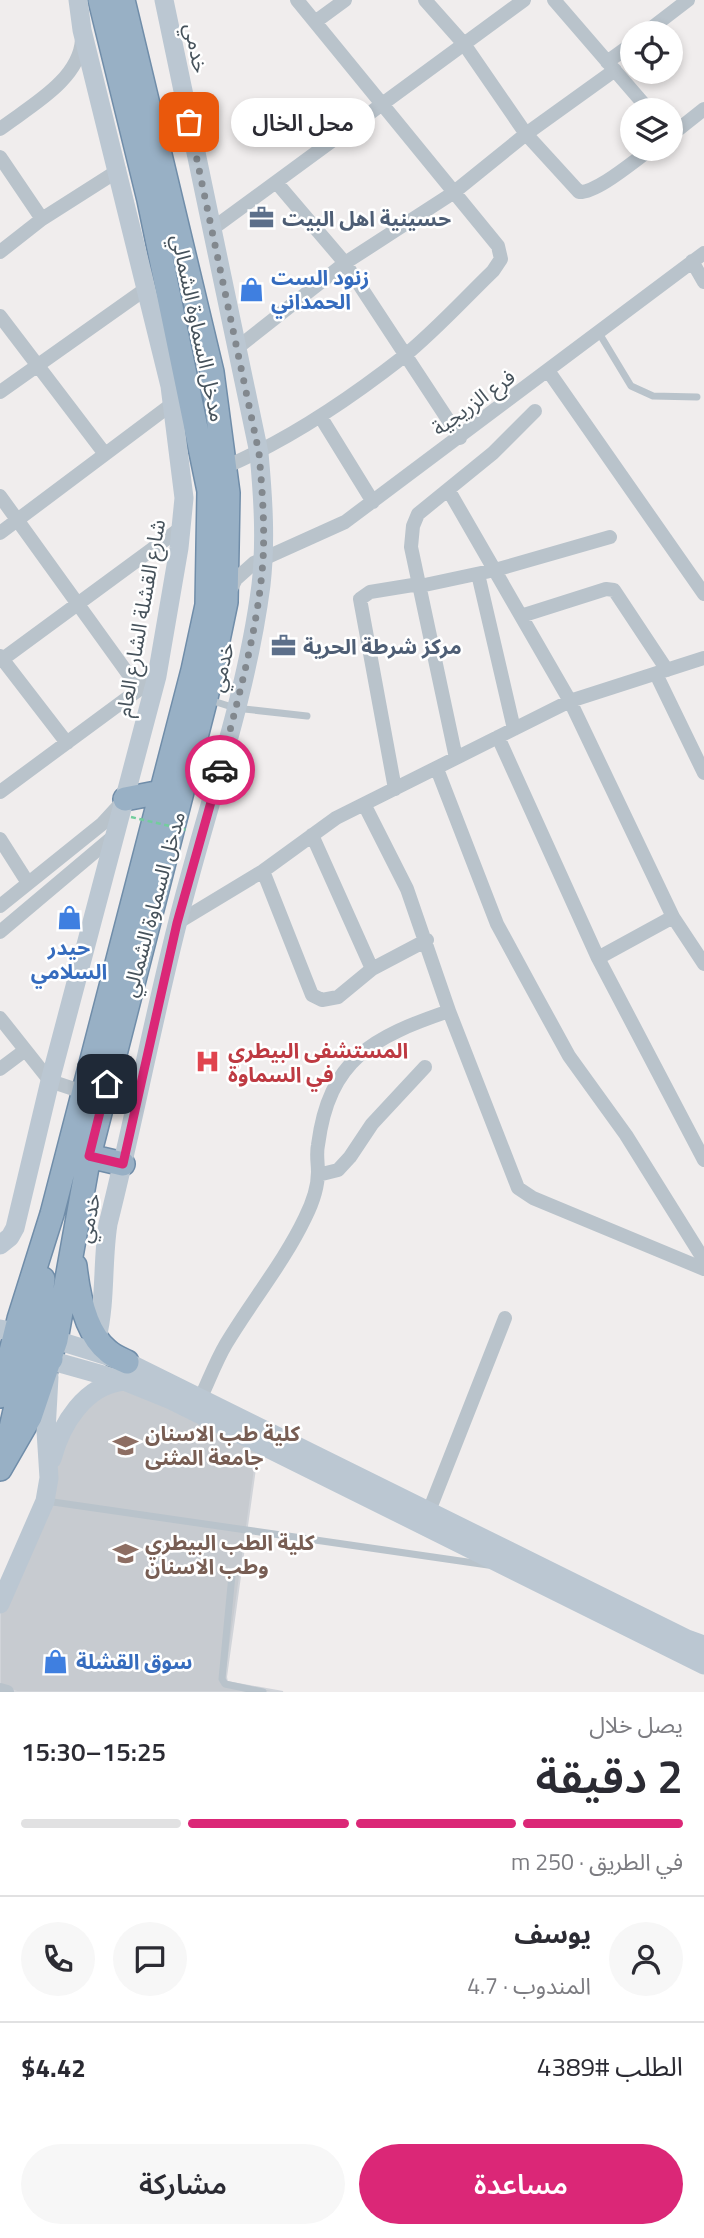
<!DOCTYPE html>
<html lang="ar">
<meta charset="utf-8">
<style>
:root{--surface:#fff;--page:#f7f7f7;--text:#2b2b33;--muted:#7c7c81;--line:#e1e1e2;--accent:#db2777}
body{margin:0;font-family:"Titillium Web","Noto Sans Arabic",sans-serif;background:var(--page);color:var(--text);direction:rtl;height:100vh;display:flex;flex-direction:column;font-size:26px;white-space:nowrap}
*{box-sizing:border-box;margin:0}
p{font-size:23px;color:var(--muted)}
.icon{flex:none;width:38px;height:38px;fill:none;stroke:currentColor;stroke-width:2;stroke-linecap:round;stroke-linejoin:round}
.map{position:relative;height:1692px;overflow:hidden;direction:ltr}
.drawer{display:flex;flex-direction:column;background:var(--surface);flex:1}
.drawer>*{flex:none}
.tools{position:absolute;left:620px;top:21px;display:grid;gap:14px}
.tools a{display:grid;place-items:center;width:63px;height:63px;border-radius:50%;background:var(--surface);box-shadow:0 4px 10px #0003;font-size:35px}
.pin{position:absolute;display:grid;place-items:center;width:60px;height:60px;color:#fff;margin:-30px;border-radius:14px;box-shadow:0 4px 10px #0006}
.courier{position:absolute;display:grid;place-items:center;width:70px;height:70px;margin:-35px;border:5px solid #db2777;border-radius:50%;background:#fff;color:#222;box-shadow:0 2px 9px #0007}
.bubble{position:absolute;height:49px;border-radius:24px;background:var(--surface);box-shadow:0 4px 10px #0003;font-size:23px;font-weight:600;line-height:49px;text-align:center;direction:rtl}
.headline em{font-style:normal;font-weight:600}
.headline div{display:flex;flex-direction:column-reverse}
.headline{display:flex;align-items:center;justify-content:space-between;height:119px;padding:0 21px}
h1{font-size:46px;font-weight:600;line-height:52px}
.bar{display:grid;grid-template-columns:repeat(4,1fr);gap:10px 7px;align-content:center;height:84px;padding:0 21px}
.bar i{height:9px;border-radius:5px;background:var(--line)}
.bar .active{background:var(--accent)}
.bar p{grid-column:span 4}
.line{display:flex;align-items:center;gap:18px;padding:0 21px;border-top:2px solid var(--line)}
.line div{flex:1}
.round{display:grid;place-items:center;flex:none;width:74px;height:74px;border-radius:37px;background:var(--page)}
.action{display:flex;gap:14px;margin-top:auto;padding:14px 21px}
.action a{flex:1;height:80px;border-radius:42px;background:var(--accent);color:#fff;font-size:28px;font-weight:600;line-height:80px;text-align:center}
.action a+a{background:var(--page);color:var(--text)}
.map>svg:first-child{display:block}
.building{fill:#c7cbd0;stroke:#d1d4d9;stroke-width:2}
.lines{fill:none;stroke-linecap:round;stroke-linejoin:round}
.trunk-casing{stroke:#708da9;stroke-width:26}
.service{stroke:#b9c3cb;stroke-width:7}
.minor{stroke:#b9c3cb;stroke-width:14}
.secondary{stroke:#bbc7d2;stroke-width:19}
.trunk{stroke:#98b0c5;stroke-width:23}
.path-bridge{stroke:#72cd9d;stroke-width:2.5;stroke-dasharray:5 3.5;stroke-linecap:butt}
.done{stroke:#82888e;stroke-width:7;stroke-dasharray:0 12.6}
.route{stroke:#db2777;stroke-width:9}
.labels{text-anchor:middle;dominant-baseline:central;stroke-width:5;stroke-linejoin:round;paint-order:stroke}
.street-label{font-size:21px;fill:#46525b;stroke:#fff}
.service-label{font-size:21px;font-weight:bold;fill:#4e5e75;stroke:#fff;text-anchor:start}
.shop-label{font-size:21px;font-weight:bold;fill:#366cbe;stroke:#fff;text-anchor:start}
.health-label{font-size:21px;font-weight:bold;fill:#be3a42;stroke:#fff;text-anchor:start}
.education-label{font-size:21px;font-weight:bold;fill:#785e54;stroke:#fff;text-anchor:start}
</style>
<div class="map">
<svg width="704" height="1692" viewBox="0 0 704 1692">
<rect width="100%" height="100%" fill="#f0eded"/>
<path class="building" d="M117 1382 258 1447 226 1677 227 1682 283 1692H17L0 1686V1610L53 1459 81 1409Z"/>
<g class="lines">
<defs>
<path id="trunk" d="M125 799 161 792
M89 1156 123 1164
M75 1266C78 1293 85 1333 108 1351 113 1356 121 1359 127 1362
M43 1279 36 1344 40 1353 51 1359
M0 1396 19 1319 52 1214 193 670 207 605 209 491 149 200 100 0
M8 1441 28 1354 27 1344 18 1335
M0 1469 30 1417 56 1340 89 1156 206 698 226 602 228 493 212 372 123 0"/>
</defs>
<use href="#trunk" class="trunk-casing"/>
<path class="service" d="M599 333 631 386 653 396 697 397
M210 700 235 708 307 716
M46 1501 488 1565
M232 1575 222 1679 225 1684 263 1692"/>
<path class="minor" d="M425 0 464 44 526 134 579 192C597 193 635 160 651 149
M554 0 649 110
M315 22 345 0
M645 33 688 0
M607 62 632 44
M0 129C30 106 80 80 82 39
M670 136 704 109
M0 157 42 219
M276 182 345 263 460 438
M212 229 524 0
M0 252 42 219 119 170
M692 261 704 282
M0 316 105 454
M237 348 345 263 453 193 526 134 615 70
M549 372 704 594
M0 392 147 288
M320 416 373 502
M225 467C289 440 348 400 403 357 435 331 463 300 493 271L501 259 498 246 297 0
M449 491 570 701 673 917 704 964
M0 496 139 689
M0 533 172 404
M478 574 514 729
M420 586 495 570 610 537
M228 594 236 579 254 563 345 522 704 253
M521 616 606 589 614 590 667 670
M0 656 67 743
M0 661 181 528
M656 674 704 773
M498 737 598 958 704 1160
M456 758 411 547 413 526 418 514 493 453 535 411
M437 769 497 924 535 994 569 1056 626 1135 704 1260
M395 789 360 599 370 592 419 584
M0 792 145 685
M364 804 407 889 449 1011 518 1188 533 1198 704 1269
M312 835 372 969
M0 839 28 883
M263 871 312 995 322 1000 338 997 372 969 427 940
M0 906 102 824 124 800
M177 923 263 871 336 818 570 701 704 658
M0 932 115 835
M598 958 673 917
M0 1018 50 1081 83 1092
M0 1069 24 1051
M318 1175 338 1170 350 1157 372 1124 425 1067
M201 1397C209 1380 216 1361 226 1344 251 1302 284 1262 305 1218 312 1204 318 1187 318 1172 318 1163 316 1154 318 1145 329 1059 373 1037 449 1011
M429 1511 505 1318
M0 1690 7 1692"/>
<path class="secondary" d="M0 1245 10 1237 15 1228 50 1081 157 676 179 548 184 498 170 386 82 30 78 0
M0 1329 56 1340 127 1362 687 1639 704 1645
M97 1338C106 1301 102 1262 108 1224 133 1125 152 1024 177 925 205 812 246 701 261 585 266 541 263 497 259 453L164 0
M35 1356 124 1381 171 1400 704 1665
M52 1459C61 1424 85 1385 124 1381
M0 1604 45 1501 49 1478 46 1431 49 1377"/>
<use href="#trunk" class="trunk"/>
<path class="path-bridge" d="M131 817 187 830"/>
</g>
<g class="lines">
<path class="done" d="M189 122 259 453C262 488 265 524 263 560 258 631 237 701 220 770"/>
<path class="route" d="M107 1084 89 1156 123 1164 177 923 220 770"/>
</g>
<defs>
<symbol id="office-bare" viewBox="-9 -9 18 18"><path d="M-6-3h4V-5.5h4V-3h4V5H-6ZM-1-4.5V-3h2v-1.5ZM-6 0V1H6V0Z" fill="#5c6f8a" stroke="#fff" stroke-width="2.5" paint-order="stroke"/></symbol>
<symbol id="shop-bare" viewBox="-9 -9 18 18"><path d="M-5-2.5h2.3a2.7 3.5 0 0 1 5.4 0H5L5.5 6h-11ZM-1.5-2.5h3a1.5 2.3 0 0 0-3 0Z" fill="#3f7fe0" stroke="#fff" stroke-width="2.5" paint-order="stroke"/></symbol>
<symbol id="hospital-bare" viewBox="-9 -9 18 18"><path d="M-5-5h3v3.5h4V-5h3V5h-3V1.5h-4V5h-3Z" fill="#e0444e" stroke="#fff" stroke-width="2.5" paint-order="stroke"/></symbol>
<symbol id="university-bare" viewBox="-9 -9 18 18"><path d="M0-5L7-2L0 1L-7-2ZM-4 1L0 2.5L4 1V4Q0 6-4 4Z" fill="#8d6e63" stroke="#fff" stroke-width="2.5" paint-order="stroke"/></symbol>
</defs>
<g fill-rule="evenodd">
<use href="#office-bare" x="244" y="200" width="35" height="35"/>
<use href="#shop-bare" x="234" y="272" width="35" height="35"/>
<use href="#office-bare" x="266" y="628" width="35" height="35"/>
<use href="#shop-bare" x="52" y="900" width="35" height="35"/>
<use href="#hospital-bare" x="190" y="1044" width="35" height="35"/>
<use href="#university-bare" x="108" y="1428" width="35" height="35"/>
<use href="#university-bare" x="108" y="1536" width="35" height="35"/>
<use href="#shop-bare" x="38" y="1644" width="35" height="35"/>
</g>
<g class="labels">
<g class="street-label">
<text transform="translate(197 48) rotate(79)">خدمي</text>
<text transform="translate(199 328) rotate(78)">مدخل السماوة الشمالي</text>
<text transform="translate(473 402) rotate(-36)">فرع الزريجية</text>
<text transform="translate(140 618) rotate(-80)">شارع القشلة الشارع العام</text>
<text transform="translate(221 667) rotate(-77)">خدمي</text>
<text transform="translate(153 904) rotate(-75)">مدخل السماوة الشمالي</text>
<text transform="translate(88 1218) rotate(-79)">خدمي</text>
</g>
<g class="service-label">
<text x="282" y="218">حسينية اهل البيت</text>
<text x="303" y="646">مركز شرطة الحرية</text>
</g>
<g class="shop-label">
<text x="271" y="277">زنود الست<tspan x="271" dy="24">الحمداني</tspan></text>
<text x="69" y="947" text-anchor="middle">حيدر<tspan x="69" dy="24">السلامي</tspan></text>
<text x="76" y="1661">سوق القشلة</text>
</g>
<g class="health-label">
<text x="228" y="1050">المستشفى البيطري<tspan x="228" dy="24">في السماوة</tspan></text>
</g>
<g class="education-label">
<text x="145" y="1433">كلية طب الاسنان<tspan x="145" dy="24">جامعة المثنى</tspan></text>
<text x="145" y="1542">كلية الطب البيطري<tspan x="145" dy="24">وطب الاسنان</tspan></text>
</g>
</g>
</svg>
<div class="tools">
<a><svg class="icon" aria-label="locate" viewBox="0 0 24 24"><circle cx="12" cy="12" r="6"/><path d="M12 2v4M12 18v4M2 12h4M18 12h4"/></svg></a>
<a><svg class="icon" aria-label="layers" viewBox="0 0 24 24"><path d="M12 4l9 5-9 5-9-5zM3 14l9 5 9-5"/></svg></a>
</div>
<div class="pin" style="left:189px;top:122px;background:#ea580c"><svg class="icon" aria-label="bag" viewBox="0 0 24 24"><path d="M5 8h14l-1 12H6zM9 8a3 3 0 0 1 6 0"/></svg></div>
<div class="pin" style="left:107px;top:1084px;background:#1f2937"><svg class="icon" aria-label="home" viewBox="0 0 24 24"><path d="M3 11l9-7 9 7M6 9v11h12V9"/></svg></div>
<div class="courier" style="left:220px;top:770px"><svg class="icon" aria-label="car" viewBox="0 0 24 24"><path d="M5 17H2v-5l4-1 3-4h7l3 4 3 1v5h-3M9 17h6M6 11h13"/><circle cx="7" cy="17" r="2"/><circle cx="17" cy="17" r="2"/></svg></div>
<div class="bubble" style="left:231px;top:98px;width:144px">محل الخال</div>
</div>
<section class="drawer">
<div class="headline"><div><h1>2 دقيقة</h1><p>يصل خلال</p></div><em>15:25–15:30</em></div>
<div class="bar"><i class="active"></i><i class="active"></i><i class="active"></i><i></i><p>في الطريق · 250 m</p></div>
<div class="line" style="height:126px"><a class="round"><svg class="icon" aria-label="person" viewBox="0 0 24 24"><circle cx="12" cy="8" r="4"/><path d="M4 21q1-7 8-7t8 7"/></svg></a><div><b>يوسف</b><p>المندوب · 4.7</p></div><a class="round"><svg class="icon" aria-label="chat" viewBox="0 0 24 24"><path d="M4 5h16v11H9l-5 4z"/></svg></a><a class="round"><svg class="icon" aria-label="phone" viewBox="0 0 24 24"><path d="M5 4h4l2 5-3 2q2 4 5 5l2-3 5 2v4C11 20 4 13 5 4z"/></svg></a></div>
<div class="line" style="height:91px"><div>الطلب #4389</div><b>$4.42</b></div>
<div class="action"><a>مساعدة</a><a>مشاركة</a></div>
</section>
